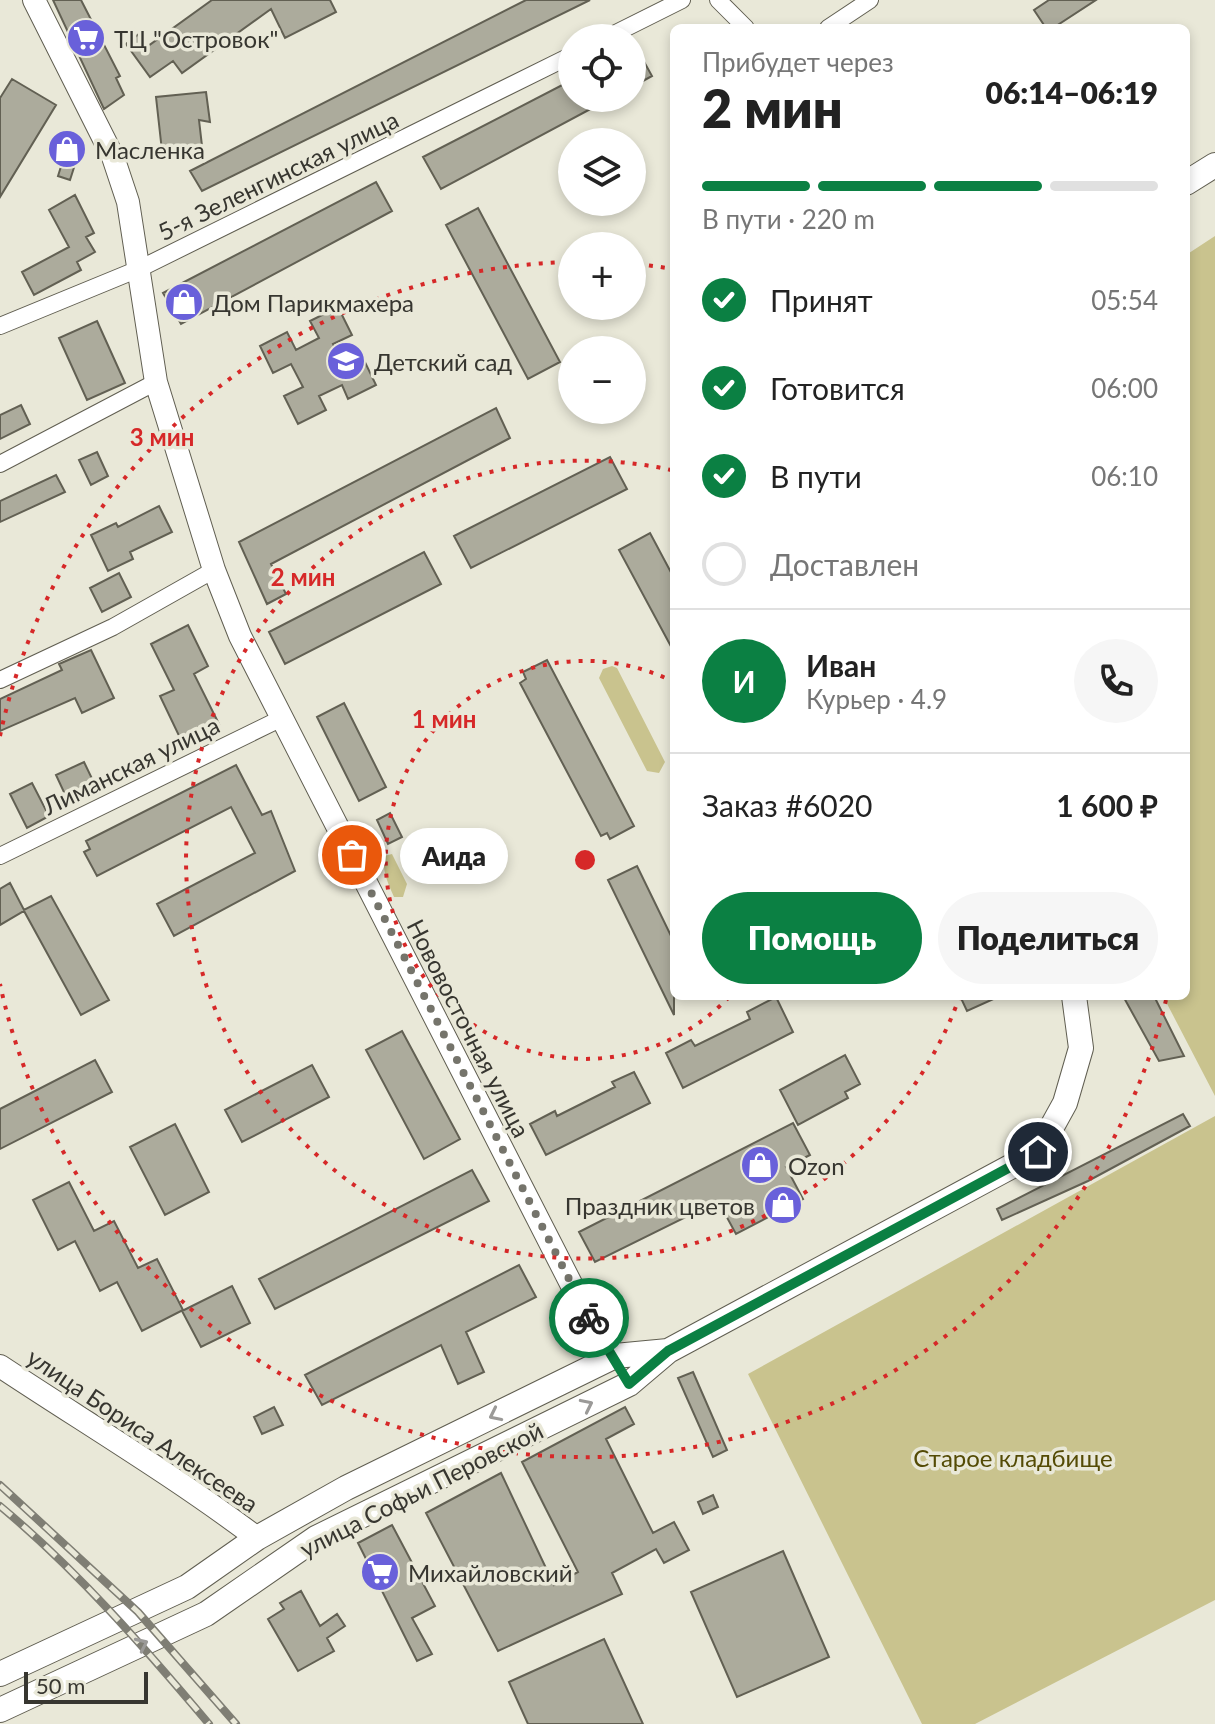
<!DOCTYPE html>
<html lang="ru">
<meta charset="utf-8">
<style>
:root{--surface:#fff;--page:#f6f6f6;--text:#222;--muted:#767676;--line:#e0e0e0;--accent:#0b8043}
body{margin:0;font-family:Lato,sans-serif;background:var(--page);color:var(--text);height:100vh;display:flex;flex-direction:column;font-size:30px;white-space:nowrap}
*{box-sizing:border-box;margin:0}
p{font-size:26px;color:var(--muted)}
.icon{flex:none;width:44px;height:44px;fill:none;stroke:currentColor;stroke-width:2;stroke-linecap:round;stroke-linejoin:round}
.map{position:relative;flex:1;overflow:hidden}
.side{position:absolute;left:670px;top:24px;width:520px;height:976px;display:flex;flex-direction:column;background:var(--surface);border-radius:12px;box-shadow:0 4px 12px #0003}
.side>*{flex:none}
.fabs{position:absolute;left:558px;top:24px;display:grid;gap:16px}
.fabs a{display:grid;place-items:center;width:88px;height:88px;border-radius:50%;background:var(--surface);box-shadow:0 4px 12px #0003;font-size:40px}
.scale{position:absolute;left:24px;bottom:20px;width:124px;box-sizing:border-box;padding-left:8px;border:4px solid #373630;border-top:0;font-size:22px;line-height:28px;white-space:nowrap;color:#373630;-webkit-text-stroke:6px #e9e8d8;paint-order:stroke}
.pin{position:absolute;display:grid;place-items:center;width:68px;height:68px;color:#fff;margin:-34px;border:4px solid #fff;border-radius:50%;box-shadow:0 2px 8px #0007}
.courier{position:absolute;display:grid;place-items:center;width:80px;height:80px;margin:-40px;border:6px solid #0b8043;border-radius:50%;background:#fff;color:#222;box-shadow:0 2px 10px #0007}
.bubble{position:absolute;height:56px;border-radius:28px;background:var(--surface);box-shadow:0 4px 12px #0003;font-size:26px;font-weight:800;line-height:56px;text-align:center}
.summary em{font-style:normal;font-weight:800}
.summary div{display:flex;flex-direction:column-reverse}
.summary{display:flex;align-items:center;justify-content:space-between;height:136px;padding:0 32px}
h1{font-size:52px;font-weight:800;line-height:60px}
.bar{display:grid;grid-template-columns:repeat(4,1fr);gap:12px 8px;align-content:center;height:96px;padding:0 32px}
.bar i{height:10px;border-radius:6px;background:var(--line)}
.bar .active{background:var(--accent)}
.bar p{grid-column:span 4}
.line{display:flex;align-items:center;gap:20px;padding:0 32px;border-top:2px solid var(--line)}
.line div{flex:1}
.round{display:grid;place-items:center;flex:none;width:84px;height:84px;border-radius:42px;background:var(--page)}
ol{padding:0 32px;list-style:none}
li{display:flex;align-items:center;gap:24px;height:88px}
li p{margin-inline-start:auto}
li .icon{padding:8px;border-radius:50%;background:var(--accent);color:#fff;stroke-width:4}
li:last-child{color:var(--muted)}
li i{width:44px;height:44px;border:4px solid var(--line);border-radius:50%}
.button{display:flex;gap:16px;margin-top:auto;padding:16px 32px}
.button a{flex:1;height:92px;border-radius:48px;background:var(--accent);color:#fff;font-size:32px;font-weight:800;line-height:92px;text-align:center}
.button a+a{background:var(--page);color:var(--text)}
.map>svg:first-child{display:block}
.green{fill:#c9c38e}
.building{fill:#acab9c;stroke:#626053;stroke-width:2}
.lines{fill:none;stroke-linecap:round;stroke-linejoin:round}
.street-casing{stroke:#605e51;stroke-width:18}
.secondary-casing{stroke:#605e51;stroke-width:24}
.primary-casing{stroke:#605e51;stroke-width:26}
.street{stroke:#fff;stroke-width:16}
.secondary{stroke:#fff;stroke-width:22}
.primary{stroke:#fff;stroke-width:24}
.rail-casing{stroke:#7f7e74;stroke-width:8}
.rail{stroke:#e9e8d8;stroke-width:5;stroke-dasharray:15;stroke-linecap:butt}
.oneway{stroke:#9b9a98}
.done{stroke:#75746b;stroke-width:8;stroke-dasharray:0 14.4}
.route{stroke:#0b8043;stroke-width:10}
.ring{fill:none;stroke:#d62828;stroke-width:4;stroke-dasharray:4 8}
.labels{text-anchor:middle;dominant-baseline:central;stroke-width:7;stroke-linejoin:round;paint-order:stroke}
.poi-label{font-size:24px;fill:#373630;stroke:#e9e8d8;text-anchor:start}
.street-label{font-size:24px;fill:#373630;stroke:#e9e8d8}
.park-label{font-size:24px;fill:#544b05;stroke:#e9e8d8}
.centre{fill:#d62828;stroke:#e9e8d8;stroke-width:4}
.ring-label{font-size:24px;text-anchor:middle;font-weight:bold;fill:#d62828;stroke:#e9e8d8;stroke-width:7;stroke-linejoin:round;paint-order:stroke}
</style>
<div class="map">
<svg width="1215" height="1724" viewBox="0 0 1215 1724">
<rect width="100%" height="100%" fill="#e9e8d8"/>
<path class="green" d="M1215 236V1096L1163 996H1186V255Z
M612 666 617 668 665 762 659 773 647 771 599 678 603 669Z
M392 854 407 884 403 897H394C388 884 382 870 384 856Z
M1215 1116V1600L975 1724H922L748 1374Z"/>
<path class="building" d="M53 0H81L120 76 116 78 124 95 104 109Z
M212 0H330L336 12 285 38 271 9 182 73 173 61 150 77 126 44 139 34 148 46Z
M526 0H590L202 191 190 171Z
M1049 0H1096L1053 28H1046L1034 10Z
M632 40 652 76 632 87Z
M12 79 56 105 0 197V98Z
M572 80V98H611L441 189 423 157Z
M206 92 210 122 199 120 202 146 162 151 156 97Z
M70 144 77 158 70 180 58 176 63 160 58 150Z
M376 182 392 211 181 324 163 293Z
M75 195 94 233 86 237 95 252 77 262 81 270 34 295 22 272 69 247 49 210Z
M478 208 560 362 528 379 446 225Z
M338 307 352 335 333 344 345 367 363 358 376 385 348 399 342 385 319 396 326 410 298 424 284 396 303 387 291 364 273 373 260 346 287 332 296 350 319 338 310 321Z
M97 321 125 383 87 400 59 338Z
M21 405 30 424 0 439V415Z
M496 408 510 438 271 564 286 594 267 604 239 542Z
M97 452 108 476 91 485 79 460Z
M610 457 627 489 471 568 454 536Z
M56 475 65 492 0 522V501Z
M159 506 172 532 130 552 133 559 108 571 91 535 116 523 118 527Z
M650 533 674 578V652L619 550Z
M424 552 441 584 285 664 269 632Z
M119 573 131 597 102 612 90 588Z
M188 625 208 666 194 674 219 724 182 742 160 696 174 690 151 644Z
M91 650 114 698 82 713 75 698 0 731V699L62 670 59 664Z
M547 660 634 826 610 839 607 833 601 836 520 683 526 679 523 672Z
M344 703 386 787 359 801 317 717Z
M84 762 97 789 69 803 56 775Z
M236 765 262 815 271 811 295 871 174 936 157 904 255 853 231 807 97 876 84 852 90 849 86 841Z
M32 783 49 816 27 828 10 794Z
M390 813 402 837 388 844 377 820Z
M637 866 674 942V1015L608 880Z
M10 883 24 910 51 896 109 1000 81 1015 24 911 0 925V889Z
M960 996H1000L967 1011Z
M1123 996H1154L1184 1056 1159 1061Z
M776 997 793 1032 683 1088 666 1053 691 1040 695 1046 750 1019 747 1012Z
M402 1031 460 1139 424 1159 366 1050Z
M845 1055 860 1084 845 1092 848 1098 798 1125 780 1090Z
M95 1060 112 1092 0 1149V1109Z
M312 1065 329 1097 242 1142 225 1110Z
M634 1072 650 1103 546 1155 530 1124 555 1111 557 1116 615 1087 612 1082Z
M1183 1114 1190 1126 1088 1181 1002 1220 997 1209Z
M793 1123 810 1155 786 1167 803 1199 736 1234 718 1201 595 1262 579 1232Z
M175 1124 209 1192 165 1215 130 1147Z
M472 1170 489 1201 275 1309 259 1279Z
M69 1182 94 1231 114 1221 138 1268 157 1259 183 1310 142 1331 117 1282 100 1291 75 1241 58 1250 33 1200Z
M519 1265 536 1297 466 1332 484 1372 458 1384 441 1345 322 1405 305 1375Z
M232 1286 250 1323 201 1347 182 1311Z
M693 1372 727 1450 713 1457 678 1378Z
M274 1407 283 1425 262 1434 254 1417Z
M625 1407 634 1424 606 1439 653 1533 674 1522 689 1550 664 1563 656 1549 612 1573 622 1594 498 1651 426 1513 501 1473 554 1585 578 1572 522 1462Z
M713 1495 718 1507 703 1514 698 1502Z
M392 1525 435 1606 412 1618 432 1654 417 1661 358 1543Z
M783 1551 829 1657 737 1697 691 1592Z
M301 1591 320 1626 337 1614 345 1626 327 1638 334 1651 298 1671 268 1619 284 1609 280 1603Z
M604 1639 643 1724H528L509 1682Z"/>
<g class="lines">
<defs>
<path id="street" d="M718 0 746 28
M828 28 870 0
M606 38 682 0
M0 326 141 268 572 55
M0 464 156 382
M0 680 113 627 214 570
M0 856 282 718"/>
<path id="secondary" d="M34 0 113 157 128 202 156 382 214 570 240 636 587 1315 615 1356
M0 1366C86 1423 175 1476 257 1538"/>
<path id="primary" d="M1186 183 1215 165
M0 1674 187 1587 257 1538 346 1488 615 1356 668 1351
M0 1710 206 1614 316 1538 629 1384 668 1351 1038 1152 1065 1103 1081 1048 1074 996"/>
</defs>
<use href="#street" class="street-casing"/>
<use href="#secondary" class="secondary-casing"/>
<use href="#primary" class="primary-casing"/>
<use href="#street" class="street"/>
<use href="#secondary" class="secondary"/>
<use href="#primary" class="primary"/>
<defs>
<path id="rail" d="M0 1485 138 1612 236 1724
M0 1506C78 1571 144 1647 209 1724"/>
</defs>
<use href="#rail" class="rail-casing"/>
<use href="#rail" class="rail"/>
</g>
<defs><path id="oneway-chevron" d="M-2-3.5L2.5 0L-2 3.5" fill="none" stroke-width="1.6" stroke-linecap="round" stroke-linejoin="round" transform="scale(2)"/></defs>
<g class="oneway">
<use href="#oneway-chevron" transform="translate(587 1405) rotate(-26)"/>
<use href="#oneway-chevron" transform="translate(495 1415) rotate(154)"/>
<use href="#oneway-chevron" transform="translate(142 1644) rotate(-25)"/>
</g>
<g class="lines">
<path class="done" d="M352 855 589 1318"/>
<path class="route" d="M589 1318 629 1384 668 1351 1038 1152"/>
</g>
<g class="ring">
<path d="M729 997A199 199 0 1 1 674 682"/>
<path d="M960 996A399 399 0 1 1 671 470"/>
<path d="M1166 1000A598 598 0 0 1 0 984M0 736A598 598 0 0 1 569 262M637 264A598 598 0 0 1 673 269"/>
</g>
<defs>
<symbol id="supermarket-disc" viewBox="-11 -11 22 22"><circle r="9.5" fill="#6960da" stroke="#e9e8d8"/><path d="M-6-5.5h2.5l.6 2H6L4.5 2H-2.5L-4.4-4H-6ZM-1.5 3.2a1.3 1.3 0 1 0 .1 0ZM3 3.2a1.3 1.3 0 1 0 .1 0Z" fill="#fff"/></symbol>
<symbol id="shop-disc" viewBox="-11 -11 22 22"><circle r="9.5" fill="#6960da" stroke="#e9e8d8"/><path d="M-5-2.5h2.3a2.7 3.5 0 0 1 5.4 0H5L5.5 6h-11ZM-1.5-2.5h3a1.5 2.3 0 0 0-3 0Z" fill="#fff"/></symbol>
<symbol id="school-disc" viewBox="-11 -11 22 22"><circle r="9.5" fill="#6960da" stroke="#e9e8d8"/><path d="M0-5L7-2L0 1L-7-2ZM-4 1L0 2.5L4 1V4Q0 6-4 4Z" fill="#fff"/></symbol>
</defs>
<g fill-rule="evenodd">
<use href="#supermarket-disc" x="64" y="16" width="44" height="44"/>
<use href="#shop-disc" x="45" y="127" width="44" height="44"/>
<use href="#shop-disc" x="162" y="280" width="44" height="44"/>
<use href="#school-disc" x="324" y="339" width="44" height="44"/>
<use href="#shop-disc" x="738" y="1143" width="44" height="44"/>
<use href="#shop-disc" x="761" y="1183" width="44" height="44"/>
<use href="#supermarket-disc" x="358" y="1550" width="44" height="44"/>
</g>
<g class="labels">
<g class="poi-label">
<text x="114" y="38">ТЦ "Островок"</text>
<text x="95" y="149">Масленка</text>
<text x="212" y="302">Дом Парикмахера</text>
<text x="374" y="361">Детский сад</text>
<text x="788" y="1165">Ozon</text>
<text x="755" y="1205" text-anchor="end">Праздник цветов</text>
<text x="408" y="1572">Михайловский</text>
</g>
<g class="street-label">
<text transform="translate(278 175) rotate(-26)">5-я Зеленгинская улица</text>
<text transform="translate(131 765) rotate(-26)">Лиманская улица</text>
<text transform="translate(469 1028) rotate(63)">Нововосточная улица</text>
<text transform="translate(143 1430) rotate(34)">улица Бориса Алексеева</text>
<text transform="translate(421 1489) rotate(-27)">улица Софьи Перовской</text>
</g>
<g class="park-label">
<text x="1013" y="1457">Старое кладбище</text>
</g>
</g>
<circle cx="585" cy="860" r="12" class="centre"/>
<g class="ring-label">
<text x="162" y="446">3 мин</text>
<text x="303" y="586">2 мин</text>
<text x="444" y="728">1 мин</text>
</g>
</svg>
<div class="fabs">
<a><svg class="icon" aria-label="locate" viewBox="0 0 24 24"><circle cx="12" cy="12" r="6"/><path d="M12 2v4M12 18v4M2 12h4M18 12h4"/></svg></a>
<a><svg class="icon" aria-label="layers" viewBox="0 0 24 24"><path d="M12 4l9 5-9 5-9-5zM3 14l9 5 9-5"/></svg></a>
<a>+</a>
<a>−</a>
</div>
<div class="scale">50 m</div>
<div class="pin" style="left:352px;top:855px;background:#ea580c"><svg class="icon" aria-label="bag" viewBox="0 0 24 24"><path d="M5 8h14l-1 12H6zM9 8a3 3 0 0 1 6 0"/></svg></div>
<div class="pin" style="left:1038px;top:1152px;background:#1f2937"><svg class="icon" aria-label="home" viewBox="0 0 24 24"><path d="M3 11l9-7 9 7M6 9v11h12V9"/></svg></div>
<div class="courier" style="left:589px;top:1318px"><svg class="icon" aria-label="bike" viewBox="0 0 24 24"><circle cx="6" cy="16" r="4"/><circle cx="18" cy="16" r="4"/><path d="M6 16l4-8h5l3 8M10 8l3 8H6M13 5h3"/></svg></div>
<div class="bubble" style="left:400px;top:828px;width:108px">Аида</div>
<section class="side">
<div class="summary"><div><h1>2 мин</h1><p>Прибудет через</p></div><em>06:14–06:19</em></div>
<div class="bar"><i class="active"></i><i class="active"></i><i class="active"></i><i></i><p>В пути · 220 m</p></div>
<ol>
<li><svg class="icon" aria-label="check" viewBox="0 0 24 24"><path d="M5 12l5 5 9-10"/></svg>Принят<p>05:54</p></li>
<li><svg class="icon" aria-label="check" viewBox="0 0 24 24"><path d="M5 12l5 5 9-10"/></svg>Готовится<p>06:00</p></li>
<li><svg class="icon" aria-label="check" viewBox="0 0 24 24"><path d="M5 12l5 5 9-10"/></svg>В пути<p>06:10</p></li>
<li><i></i>Доставлен</li>
</ol>
<div class="line" style="height:144px"><b class="round" style="background:var(--accent);color:#fff">И</b><div><b>Иван</b><p>Курьер · 4.9</p></div><a class="round"><svg class="icon" aria-label="phone" viewBox="0 0 24 24"><path d="M5 4h4l2 5-3 2q2 4 5 5l2-3 5 2v4C11 20 4 13 5 4z"/></svg></a></div>
<div class="line" style="height:104px"><div>Заказ #6020</div><b>1 600 ₽</b></div>
<div class="button"><a>Помощь</a><a>Поделиться</a></div>
</section>
</div>
